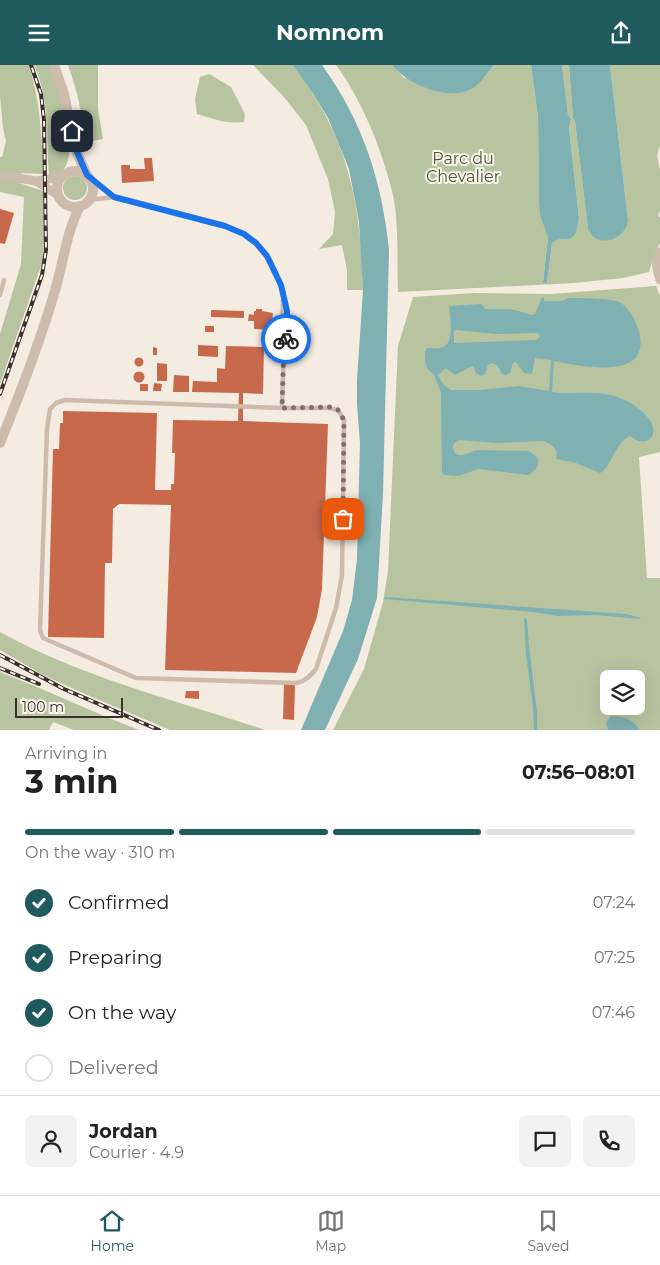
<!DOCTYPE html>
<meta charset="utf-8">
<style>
:root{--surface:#fff;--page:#f2f2f2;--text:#222;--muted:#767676;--line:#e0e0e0;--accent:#1f5a5e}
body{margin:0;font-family:Montserrat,sans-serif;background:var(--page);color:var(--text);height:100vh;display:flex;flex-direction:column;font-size:19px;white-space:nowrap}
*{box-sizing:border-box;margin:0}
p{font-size:16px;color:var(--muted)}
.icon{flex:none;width:28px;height:28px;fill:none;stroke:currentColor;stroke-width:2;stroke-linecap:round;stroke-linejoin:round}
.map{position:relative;height:665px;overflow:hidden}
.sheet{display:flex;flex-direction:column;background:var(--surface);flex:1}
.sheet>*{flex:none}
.controls{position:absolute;left:600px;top:605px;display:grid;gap:10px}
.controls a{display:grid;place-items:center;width:45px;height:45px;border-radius:8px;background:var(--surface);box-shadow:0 5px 20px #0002;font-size:25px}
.scale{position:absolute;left:15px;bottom:12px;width:108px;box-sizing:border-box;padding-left:5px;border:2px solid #3b302b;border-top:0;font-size:14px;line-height:18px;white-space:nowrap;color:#3b302b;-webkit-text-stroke:4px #fbf5ee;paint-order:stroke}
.pin{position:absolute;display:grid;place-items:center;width:42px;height:42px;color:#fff;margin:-21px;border-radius:10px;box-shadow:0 2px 8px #0006}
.courier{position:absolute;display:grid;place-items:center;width:50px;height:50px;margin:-25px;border:4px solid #1a73e8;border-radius:50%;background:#fff;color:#222;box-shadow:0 1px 6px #0007}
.headline em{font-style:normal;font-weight:700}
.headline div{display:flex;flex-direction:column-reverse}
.headline{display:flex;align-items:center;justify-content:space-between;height:85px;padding:0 25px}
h1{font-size:32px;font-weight:700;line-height:38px}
.bar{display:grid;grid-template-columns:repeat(4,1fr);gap:8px 5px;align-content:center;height:60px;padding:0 25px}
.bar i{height:6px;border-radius:4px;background:var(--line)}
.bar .selected{background:var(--accent)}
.bar p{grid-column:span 4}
.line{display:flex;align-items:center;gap:12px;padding:0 25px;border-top:1px solid var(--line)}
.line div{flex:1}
.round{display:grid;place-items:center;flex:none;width:52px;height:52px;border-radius:8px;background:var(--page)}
ol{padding:0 25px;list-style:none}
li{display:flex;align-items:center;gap:15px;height:55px}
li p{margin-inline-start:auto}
li .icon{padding:5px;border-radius:50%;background:var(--accent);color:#fff;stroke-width:4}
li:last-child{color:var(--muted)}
li i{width:28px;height:28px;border:2px solid var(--line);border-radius:50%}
header{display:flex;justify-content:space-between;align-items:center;height:65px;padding:0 25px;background:var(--accent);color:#fff;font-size:22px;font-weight:700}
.tab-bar{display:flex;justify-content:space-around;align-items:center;height:70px;border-top:1px solid var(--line);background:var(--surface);font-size:14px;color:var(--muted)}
.tab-bar a{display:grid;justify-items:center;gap:2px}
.tab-bar .selected{color:var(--accent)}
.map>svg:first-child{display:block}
.green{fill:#b8c4a0;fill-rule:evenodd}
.water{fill:#7fb0b2;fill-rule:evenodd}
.building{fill:#c8694b}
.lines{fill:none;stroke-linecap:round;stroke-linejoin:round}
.service{stroke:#cdbbac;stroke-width:4.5}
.minor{stroke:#cdbbac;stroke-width:9}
.tertiary{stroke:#cdbbac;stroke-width:10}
.rail-casing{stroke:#3b302b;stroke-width:4}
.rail{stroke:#fbf5ee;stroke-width:2;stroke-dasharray:5.5;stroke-linecap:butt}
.done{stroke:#7c716b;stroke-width:5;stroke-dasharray:0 9}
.route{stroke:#1a73e8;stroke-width:6}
.labels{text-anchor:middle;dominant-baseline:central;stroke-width:4;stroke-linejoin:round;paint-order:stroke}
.park-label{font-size:16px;fill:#4a5a2e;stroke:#fbf5ee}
</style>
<header><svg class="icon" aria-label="menu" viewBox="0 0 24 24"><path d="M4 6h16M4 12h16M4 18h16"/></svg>Nomnom<svg class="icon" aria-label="share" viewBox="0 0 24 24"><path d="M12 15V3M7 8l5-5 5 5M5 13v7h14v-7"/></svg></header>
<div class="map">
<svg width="660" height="665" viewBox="0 0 660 665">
<rect width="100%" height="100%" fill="#f4ebe1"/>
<path class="green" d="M0 0H29C40 36 42 71 43 109L21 108 19 118 43 126 45 156 43 195 0 319V269L21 199 24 132 0 127V92H2L6 76 3 63 0 31Z
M34 0H49C59 22 71 67 69 90 68 99 64 105 58 110H49C46 73 50 35 34 0Z
M68 0H98V44L103 74 88 77 84 73C82 45 77 26 68 0Z
M253 0H293C348 72 361 136 363 225H347V205L342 180 319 184 333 169 335 147 328 114 306 60 284 32Z
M336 0H392L404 13H484L494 0H531L538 52 539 138 548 172 543 218H547L552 178 555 175C572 173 577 172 579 153L569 63 571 55 568 51 562 0H569L573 54 575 56 588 164 628 155 610 0H660V80L657 91 660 104V146L658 150 660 153V178L654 190 649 207 623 213 574 218 398 227C397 196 399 160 393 130 383 87 362 35 336 0Z
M209 9 231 22 245 49 244 57C227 59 213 54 197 49L195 34 200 12Z
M63 123a12 12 0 1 1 24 0a12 12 0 1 1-24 0Z
M656 221 660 231V387L639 392 647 513H660V665H333L364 604 383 537 388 506 398 281 413 232 474 228 551 229ZM609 614H636V641H609Z
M0 567C83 613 176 635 265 665H170L85 629 43 610 0 585Z
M0 607C47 625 92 647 139 665H74L53 657 49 665H0Z"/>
<path class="water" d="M293 0H322C363 57 382 116 389 185L383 429 377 533 358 594 325 665H301L343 566 352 535 357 494 360 378 357 339V315L363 225 359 157 349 104 328 53 314 30Z
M392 0H494C488 7 483 15 476 21 452 39 408 20 392 0Z
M531 0H562L568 50 571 55 569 63 579 153C576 185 563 168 552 178L547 218H543L548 172 540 150 539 138 538 52Z
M569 0H610L628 155C627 173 598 186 588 164L575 56 573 54Z
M542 232 544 233V236H562L568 233C580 233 613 233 621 238 631 244 636 257 639 267 652 317 580 301 554 296L552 327C574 330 601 324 622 334 633 338 650 350 653 362 656 378 640 380 630 371 614 378 612 402 600 408L576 398 556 394C559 384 552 379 543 376L496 378 459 375 454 378 453 382 454 387 458 390H463L477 385 529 386 537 392C540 401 536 405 528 410L478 404 459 411 444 410 442 408 441 327 434 310 427 303 425 297V287L427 283C432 283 436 284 440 283 456 281 450 252 449 241L481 239 485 244H511L532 250 535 249ZM456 265 496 269 537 268 540 271 537 275 454 278V266ZM535 293 551 295 549 326 519 321 479 325H451L443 319 438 310 446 303 455 310 472 301 474 303 476 308 482 311 485 309 488 300 492 298 497 300 502 309 506 310 510 308 513 298 516 297 524 308 532 309Z
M385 532 626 549 641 553 640 554 596 550 558 551 533 547 384 534Z
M524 553 527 554 529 581 537 647V665H534L533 642 526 589Z
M611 651C624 651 633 654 640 665H608L606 658Z"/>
<path class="building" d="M144 93H152L154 116 122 118 121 100H130V104H145Z
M0 144 14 148 5 179 0 178Z
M256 244H262V246L273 248 271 265 254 264V256H248L249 249 254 250V246H256Z
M211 245 244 246V253L211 252Z
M205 261H214V267H205Z
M198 280 218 281V292L198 291Z
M226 281 264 282 263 329 243 328V356L328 359 322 524 317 552 296 608 165 605 171 440 119 439 113 444 112 498H105L104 573 48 572 53 384H59L60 358H63V346L157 348 155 425H171V419H174L175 388H172L173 355 238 356 239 328 192 327 193 316 217 317V303L225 304Z
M153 282 157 283V290H153Z
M134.5 297a4.5 4.5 0 1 1 9 0a4.5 4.5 0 1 1-9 0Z
M157 298 167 299V316H157Z
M133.5 312a5.5 5.5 0 1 1 11 0a5.5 5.5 0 1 1-11 0Z
M174 310 189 311V327H173Z
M154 318 162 319 161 326H153Z
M140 319H148V326H140Z
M284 619H295L294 655 283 654Z
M186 626H199V634L185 633Z"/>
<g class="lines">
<path class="service" d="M91 115 114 132 225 161 244 169 256 178 267 191 276 207 281 220 287 246V272L285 277
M89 135 114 132
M0 230 4 215
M282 343H329L338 345 344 355 342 510 336 543 316 604C311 610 306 616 297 618L136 613 43 573 40 565 47 364 50 344 56 338 65 335 282 343 284 278 282 271 283 235"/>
<path class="minor" d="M0 110 36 116 58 130
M36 116 61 112
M660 187C654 196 657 205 660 215"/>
<path class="tertiary" d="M54 0 64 29 74 80 87 111
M57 124a18 18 0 1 1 36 0a18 18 0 1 1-36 0Z
M0 378C20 329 39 280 54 229 63 200 66 168 80 141"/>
<defs>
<path id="rail" d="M0 329 42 210 46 185 44 55 41 29 31 0
M0 590 64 624 159 665
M0 603 39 619"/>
</defs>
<use href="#rail" class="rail-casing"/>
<use href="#rail" class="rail"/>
</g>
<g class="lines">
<path class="done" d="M286 274 284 278 282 343 330 342 338 345 344 355 343 454"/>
<path class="route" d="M72 66 74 80 87 110 114 132 225 161 244 169 256 178 267 191 281 220 287 246 286 274"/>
</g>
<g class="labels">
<g class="park-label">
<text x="463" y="93">Parc du<tspan x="463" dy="18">Chevalier</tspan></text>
</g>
</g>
</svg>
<div class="controls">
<a><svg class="icon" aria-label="layers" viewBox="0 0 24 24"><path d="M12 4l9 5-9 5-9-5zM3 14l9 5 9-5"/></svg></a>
</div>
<div class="scale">100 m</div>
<div class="pin" style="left:343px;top:454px;background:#ea580c"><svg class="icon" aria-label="bag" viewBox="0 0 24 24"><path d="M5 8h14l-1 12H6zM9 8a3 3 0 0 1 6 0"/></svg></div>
<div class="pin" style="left:72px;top:66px;background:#1f2937"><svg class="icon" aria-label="home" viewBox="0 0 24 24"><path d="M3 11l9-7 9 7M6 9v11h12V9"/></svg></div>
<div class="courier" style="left:286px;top:274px"><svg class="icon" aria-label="bike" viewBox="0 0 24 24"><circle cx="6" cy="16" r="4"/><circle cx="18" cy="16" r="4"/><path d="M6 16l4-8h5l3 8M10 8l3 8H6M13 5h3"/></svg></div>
</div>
<section class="sheet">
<div class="headline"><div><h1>3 min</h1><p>Arriving in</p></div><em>07:56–08:01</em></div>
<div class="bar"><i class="selected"></i><i class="selected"></i><i class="selected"></i><i></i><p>On the way · 310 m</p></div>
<ol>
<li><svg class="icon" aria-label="check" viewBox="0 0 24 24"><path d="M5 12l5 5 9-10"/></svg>Confirmed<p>07:24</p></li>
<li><svg class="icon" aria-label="check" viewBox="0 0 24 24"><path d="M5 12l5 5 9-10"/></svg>Preparing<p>07:25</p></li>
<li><svg class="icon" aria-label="check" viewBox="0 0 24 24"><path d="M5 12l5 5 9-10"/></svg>On the way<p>07:46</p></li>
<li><i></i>Delivered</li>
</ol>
<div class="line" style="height:90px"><a class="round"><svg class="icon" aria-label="person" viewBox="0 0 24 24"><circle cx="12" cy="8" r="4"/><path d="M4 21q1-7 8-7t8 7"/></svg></a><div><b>Jordan</b><p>Courier · 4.9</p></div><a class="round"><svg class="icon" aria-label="chat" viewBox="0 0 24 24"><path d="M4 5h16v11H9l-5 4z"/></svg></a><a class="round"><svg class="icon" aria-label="phone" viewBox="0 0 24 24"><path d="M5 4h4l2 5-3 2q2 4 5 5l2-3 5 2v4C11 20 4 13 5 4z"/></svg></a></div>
</section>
<nav class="tab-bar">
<a class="selected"><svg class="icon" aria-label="home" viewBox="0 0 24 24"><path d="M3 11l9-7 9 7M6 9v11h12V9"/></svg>Home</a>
<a><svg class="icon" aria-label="map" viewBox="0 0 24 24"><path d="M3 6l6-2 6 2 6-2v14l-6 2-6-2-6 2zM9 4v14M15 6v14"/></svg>Map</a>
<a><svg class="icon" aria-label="saved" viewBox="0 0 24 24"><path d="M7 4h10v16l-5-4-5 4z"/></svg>Saved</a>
</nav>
